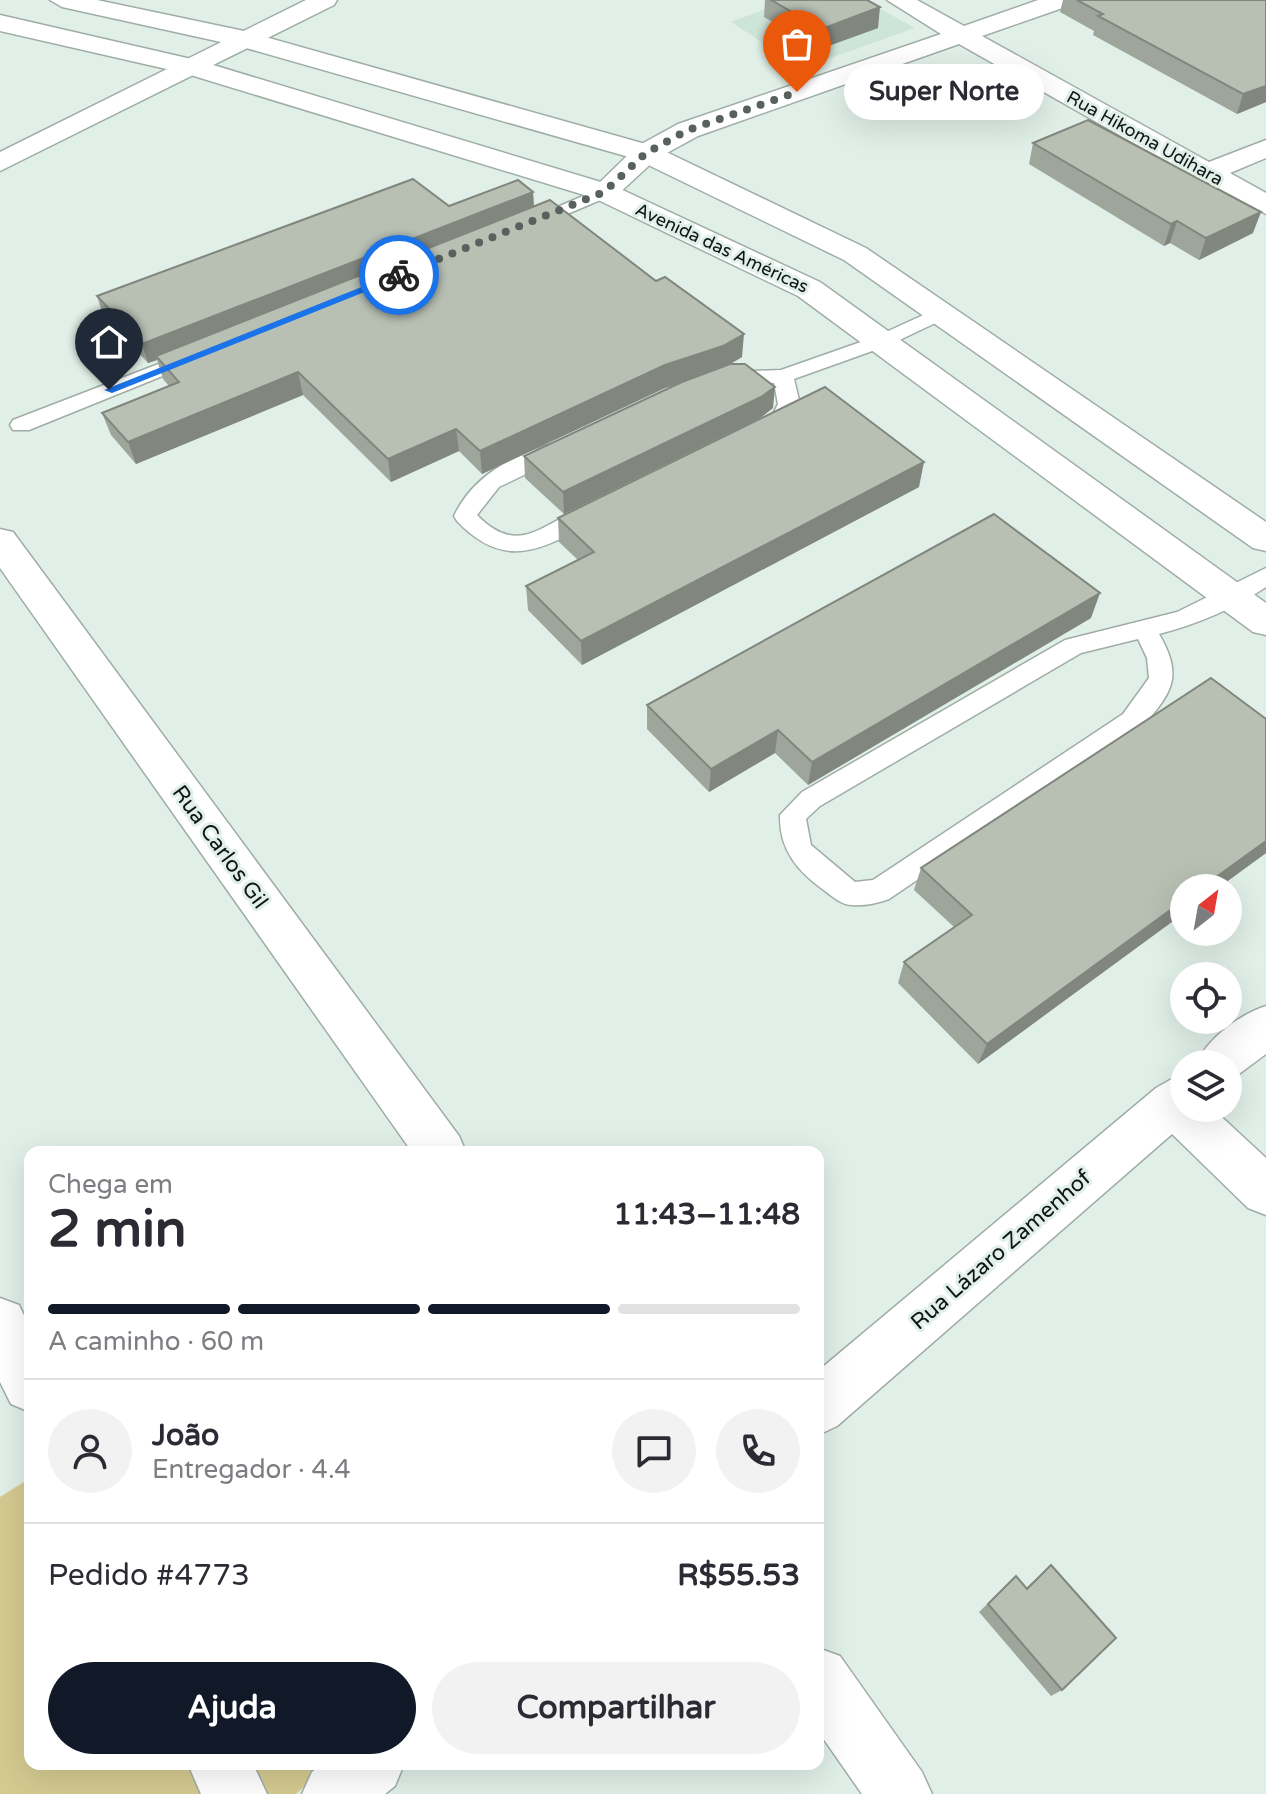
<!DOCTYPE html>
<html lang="pt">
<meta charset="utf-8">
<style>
:root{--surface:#fff;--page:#f2f2f3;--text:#2b2b33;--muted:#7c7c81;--line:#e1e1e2;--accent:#111827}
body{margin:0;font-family:"Varela Round",sans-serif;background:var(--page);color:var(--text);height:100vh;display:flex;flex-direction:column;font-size:30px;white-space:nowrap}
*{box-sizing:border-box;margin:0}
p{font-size:26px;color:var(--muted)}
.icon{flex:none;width:44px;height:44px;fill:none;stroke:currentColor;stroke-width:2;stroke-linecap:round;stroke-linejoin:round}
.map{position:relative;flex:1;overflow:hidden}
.details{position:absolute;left:24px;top:1146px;width:800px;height:624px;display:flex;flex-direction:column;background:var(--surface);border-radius:16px;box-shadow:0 8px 32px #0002}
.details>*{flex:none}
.needle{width:52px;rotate:31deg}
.buttons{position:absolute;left:1170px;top:874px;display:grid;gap:16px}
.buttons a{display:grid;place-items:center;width:72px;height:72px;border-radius:50%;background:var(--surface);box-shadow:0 8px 32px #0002;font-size:40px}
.pin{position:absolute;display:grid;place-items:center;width:68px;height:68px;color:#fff;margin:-82px -34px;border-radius:50% 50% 50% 0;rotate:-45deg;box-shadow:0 0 8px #0007}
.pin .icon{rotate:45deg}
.courier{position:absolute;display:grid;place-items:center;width:80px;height:80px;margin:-40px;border:6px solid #1a73e8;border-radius:50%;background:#fff;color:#222;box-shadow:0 2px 10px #0007}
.bubble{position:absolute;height:56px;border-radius:28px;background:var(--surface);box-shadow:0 8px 32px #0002;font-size:26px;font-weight:700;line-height:56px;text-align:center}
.overview em{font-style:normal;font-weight:700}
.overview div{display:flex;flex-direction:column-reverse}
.overview{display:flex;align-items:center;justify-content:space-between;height:136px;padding:0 24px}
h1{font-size:52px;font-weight:700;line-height:60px}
.bar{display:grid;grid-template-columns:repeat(4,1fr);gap:12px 8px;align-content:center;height:96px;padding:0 24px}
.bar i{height:10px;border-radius:6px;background:var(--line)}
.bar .selected{background:var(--accent)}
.bar p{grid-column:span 4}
.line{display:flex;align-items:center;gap:20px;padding:0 24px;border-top:2px solid var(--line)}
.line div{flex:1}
.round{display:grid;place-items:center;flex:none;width:84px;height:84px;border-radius:42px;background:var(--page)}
.action{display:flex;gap:16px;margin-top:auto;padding:16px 24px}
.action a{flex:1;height:92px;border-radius:48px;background:var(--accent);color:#fff;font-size:32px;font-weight:700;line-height:92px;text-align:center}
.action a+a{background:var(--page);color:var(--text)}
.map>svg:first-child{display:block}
.built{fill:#cde4d9}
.green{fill:#d4ca90}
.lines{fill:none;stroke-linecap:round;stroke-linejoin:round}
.service-casing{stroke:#9fada6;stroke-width:3}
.minor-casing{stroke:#9fada6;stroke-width:3}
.tertiary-casing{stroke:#9fada6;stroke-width:3}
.primary-casing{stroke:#9fada6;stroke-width:3}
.service{fill:#fff;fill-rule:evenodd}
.minor{fill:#fff;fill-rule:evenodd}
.tertiary{fill:#fff;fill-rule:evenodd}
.primary{fill:#fff;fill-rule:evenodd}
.wall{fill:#9ea59b}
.shaded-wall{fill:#81867e}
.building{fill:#b8c0b4;stroke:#81867e;stroke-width:2}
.route{fill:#1a73e8}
.done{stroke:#59615e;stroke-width:8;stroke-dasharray:0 14.4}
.labels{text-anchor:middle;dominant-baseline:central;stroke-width:6;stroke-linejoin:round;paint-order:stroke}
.far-street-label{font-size:18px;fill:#101513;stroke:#e0efe8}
.street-label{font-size:22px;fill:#101513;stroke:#e0efe8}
</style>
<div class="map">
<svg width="1266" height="1794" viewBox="0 0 1266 1794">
<rect width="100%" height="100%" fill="#e0efe8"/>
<path class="built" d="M789 0H864L915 28 802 68 731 22Z"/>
<path class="green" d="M30 1478V1764H192L207 1794H0V1497Z
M251 1764H328L296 1794H264Z"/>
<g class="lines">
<defs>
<path id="service" d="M604 187 613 192 610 196 534 228H520L518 224Z
M941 307 951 313 948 317 889 345 794 379 800 404C790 420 781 432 762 437L751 430 773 414 778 404 774 383 726 384 716 378 726 372 781 370 875 337Z
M195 350 205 356 202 360 29 430H13L10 425 13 420Z
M559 442 570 449 567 454 499 487 477 515C522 561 545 518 592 505L600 508 603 513 600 518C546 547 507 574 457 521L454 516C473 475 516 453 559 442Z
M1266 568V587C1233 609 1198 624 1159 634 1184 677 1172 693 1141 728L889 899C878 903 864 906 852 905 842 905 833 897 825 891 798 872 779 850 780 815L802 792 1065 640 1177 612ZM1138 639 1147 658 1149 678 1123 714 873 880 855 882 811 845 806 819 820 806 1081 653Z"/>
<path id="minor" d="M887 0H917L964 26 1038 0H1074L1071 5 982 36 1209 162 1266 140V158L1230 173 1266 193V214L1197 179 959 44 698 136 656 159 614 198H594L590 192 636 147 678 124 941 34Z
M0 529 13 532 459 1136 466 1152H412L0 568Z
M1266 1006V1054L1228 1082V1064H1196C1208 1038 1239 1015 1266 1006Z
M1184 1072V1108H1212L1266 1158V1215L1248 1208 1172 1134 837 1426 818 1435V1371L1156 1088Z
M0 1298 19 1305 30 1328V1412L11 1404 0 1382Z
M818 1648 840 1656 922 1772 932 1794H862L818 1731Z
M188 1764H253L267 1794H201Z
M322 1764H404L395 1786 385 1794H302L312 1772Z"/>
<path id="tertiary" d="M306 0H337L334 5 0 171V152Z"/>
<path id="primary" d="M50 0H97L244 31 656 147 866 248 1266 522V551L1253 548 844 260 636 159 239 46 62 7Z
M0 15 200 61 614 186 820 282 1266 603V635L1253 632 798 296 594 198 184 73 0 31Z"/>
</defs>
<use href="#service" class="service-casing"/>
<use href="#minor" class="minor-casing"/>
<use href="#tertiary" class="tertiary-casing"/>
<use href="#primary" class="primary-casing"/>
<use href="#service" class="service"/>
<use href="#minor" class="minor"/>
<use href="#tertiary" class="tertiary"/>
<use href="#primary" class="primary"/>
</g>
<path class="wall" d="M765 0H867L878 28 820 49 764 17Z
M1063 0H1266V102L1237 114 1093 35 1094 31 1060 12Z
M1033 143 1253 233 1199 260 1170 243 1164 246 1029 164Z
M533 192 534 207 742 357 730 364 773 408 760 418 564 514 525 478 524 456 680 383 665 388 482 474 459 451 391 482 303 395 136 464 111 435 102 413 169 386 163 379 157 360 148 363 103 315 97 296 449 206Z
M919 487 582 665 528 610 526 586 578 560 559 542 558 518Z
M1091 618 808 785 775 753 709 792 647 729V705Z
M1266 853 1218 888H1184V913L978 1064 898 983 904 962 954 927 914 890 921 868Z
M1051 1565 1062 1690 1051 1696 979 1612 1016 1576 1026 1588Z"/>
<path class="shaded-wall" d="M880 7 878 28 820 49 822 29Z
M1266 86V102L1237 114 1243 94Z
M533 192 534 211 156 356 157 360 148 363 142 344Z
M1261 212 1253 233 1199 260 1206 238Z
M1177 221 1170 243 1164 246 1171 224Z
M744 334 742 357 722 369 665 388 482 474 480 451 665 365Z
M298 372 303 395 136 464 128 442Z
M775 387 773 408 760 418 564 514 563 492Z
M456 429 459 451 391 482 388 459Z
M924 462 919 487 582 665 581 641Z
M1100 593 1091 618 808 785 812 762Z
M778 730 775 753 709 792 711 769Z
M1266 841V853L1218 888H1201Z
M1184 900V913L978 1064 987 1044Z"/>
<path class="building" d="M771 0H867L880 7 822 29Z
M1077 0H1266V86L1243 94 1098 16 1103 14Z
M1088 120 1261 212 1206 238 1177 221 1171 224 1033 143Z
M413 179 449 206 518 180 533 192 142 344 97 296Z
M550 200 656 281 665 277 744 334 723 346 665 365 480 451 456 429 388 459 298 372 128 442 102 413 179 382 156 356Z
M730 364H745L775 387 761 397 563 492 524 456 682 382Z
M825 387 924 462 581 641 526 586 594 552 558 518Z
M994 514 1100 593 812 762 778 730 711 769 647 705Z
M1211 678 1266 719V841L1201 888H1184V900L987 1044 904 962 972 915 921 868Z
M1051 1565 1116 1638 1062 1690 988 1604 1016 1576 1027 1589Z"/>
<path class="route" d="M399 272 402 277 112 393 104 390Z"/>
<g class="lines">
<path class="done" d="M399 275 604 192 646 153 688 130 797 92"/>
</g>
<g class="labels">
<g class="far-street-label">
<text transform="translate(1145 138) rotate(29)">Rua Hikoma Udihara</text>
<text transform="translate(722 248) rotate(25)">Avenida das Américas</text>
</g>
<g class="street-label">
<text transform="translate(220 847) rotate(54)">Rua Carlos Gil</text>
<text transform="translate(1001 1250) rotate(-41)">Rua Lázaro Zamenhof</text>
</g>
</g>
</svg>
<div class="buttons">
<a><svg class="needle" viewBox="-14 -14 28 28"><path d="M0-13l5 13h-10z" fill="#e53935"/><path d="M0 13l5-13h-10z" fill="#7c7c81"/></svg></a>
<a><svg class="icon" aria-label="locate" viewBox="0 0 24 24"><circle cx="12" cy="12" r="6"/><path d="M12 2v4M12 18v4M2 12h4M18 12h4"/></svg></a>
<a><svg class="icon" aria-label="layers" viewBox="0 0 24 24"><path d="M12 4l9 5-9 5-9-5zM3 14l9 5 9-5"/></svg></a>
</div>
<div class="pin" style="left:797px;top:92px;background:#ea580c"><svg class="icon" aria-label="bag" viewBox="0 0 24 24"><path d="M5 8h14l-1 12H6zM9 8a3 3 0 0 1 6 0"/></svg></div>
<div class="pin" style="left:109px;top:390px;background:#1f2937"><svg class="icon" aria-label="home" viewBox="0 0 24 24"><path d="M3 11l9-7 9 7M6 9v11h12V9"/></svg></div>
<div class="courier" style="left:399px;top:275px"><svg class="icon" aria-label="bike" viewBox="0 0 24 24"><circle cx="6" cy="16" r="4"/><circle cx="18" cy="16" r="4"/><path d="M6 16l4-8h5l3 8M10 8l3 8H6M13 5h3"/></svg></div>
<div class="bubble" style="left:844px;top:64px;width:200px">Super Norte</div>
<section class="details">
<div class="overview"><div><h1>2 min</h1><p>Chega em</p></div><em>11:43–11:48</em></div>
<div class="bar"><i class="selected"></i><i class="selected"></i><i class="selected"></i><i></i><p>A caminho · 60 m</p></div>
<div class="line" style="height:144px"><a class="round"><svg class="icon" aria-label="person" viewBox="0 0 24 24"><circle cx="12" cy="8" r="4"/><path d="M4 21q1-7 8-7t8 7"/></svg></a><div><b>João</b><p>Entregador · 4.4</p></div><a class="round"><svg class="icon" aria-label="chat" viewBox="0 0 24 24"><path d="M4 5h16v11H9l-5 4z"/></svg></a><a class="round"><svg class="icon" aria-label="phone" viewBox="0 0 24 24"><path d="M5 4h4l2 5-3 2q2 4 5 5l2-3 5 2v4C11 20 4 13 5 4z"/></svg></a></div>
<div class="line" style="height:104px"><div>Pedido #4773</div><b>R$55.53</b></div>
<div class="action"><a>Ajuda</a><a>Compartilhar</a></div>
</section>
</div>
